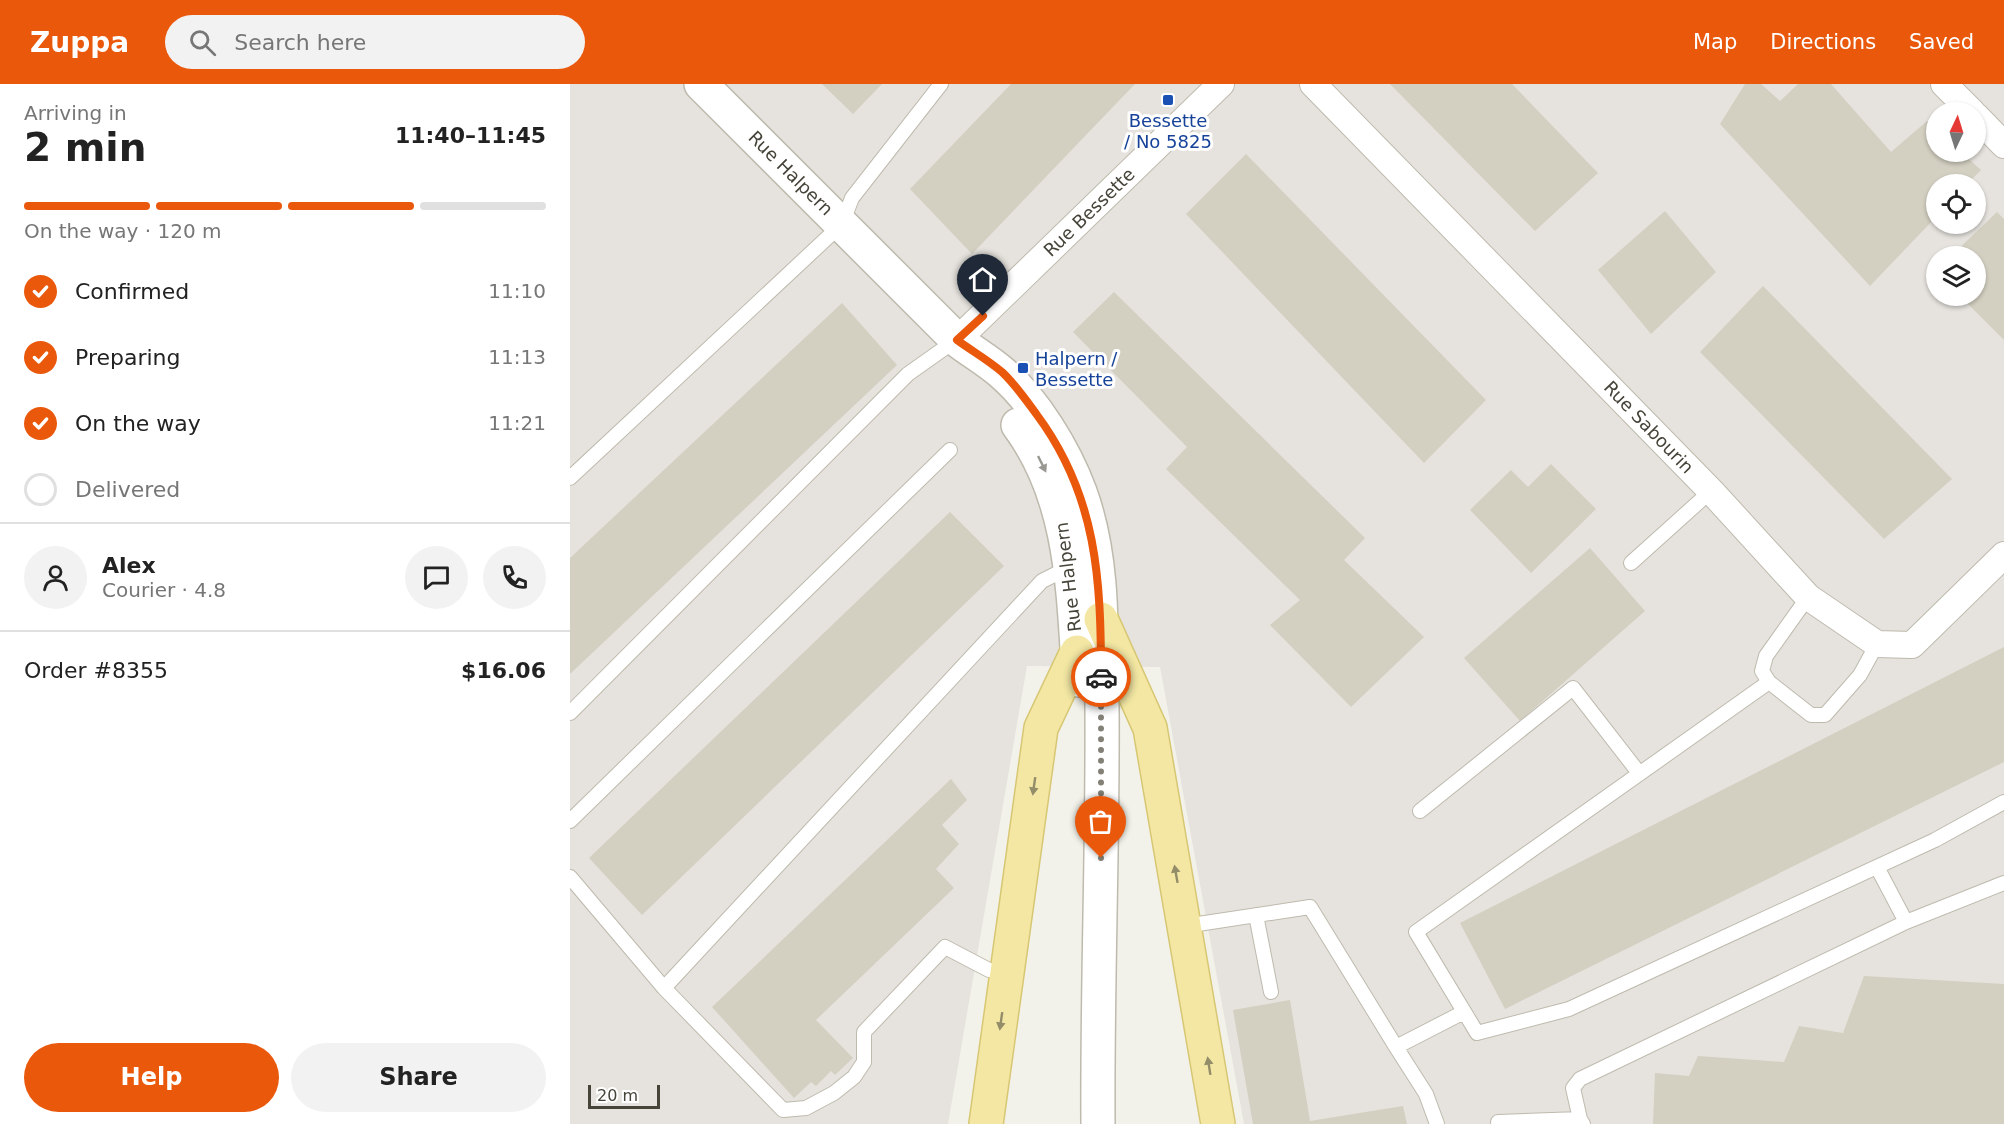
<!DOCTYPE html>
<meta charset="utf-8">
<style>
:root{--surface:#fff;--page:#f2f2f2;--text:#222;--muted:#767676;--line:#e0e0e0;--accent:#ea580c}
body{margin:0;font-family:"DejaVu Sans",sans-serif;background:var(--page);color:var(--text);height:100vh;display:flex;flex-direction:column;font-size:22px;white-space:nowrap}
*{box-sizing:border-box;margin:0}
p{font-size:20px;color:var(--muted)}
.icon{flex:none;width:33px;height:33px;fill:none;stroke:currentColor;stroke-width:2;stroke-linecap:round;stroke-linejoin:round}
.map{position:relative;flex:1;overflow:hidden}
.side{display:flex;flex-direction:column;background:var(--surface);width:570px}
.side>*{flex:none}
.needle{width:39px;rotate:4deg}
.fabs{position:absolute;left:1356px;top:18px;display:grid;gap:12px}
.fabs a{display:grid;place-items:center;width:60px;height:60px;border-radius:50%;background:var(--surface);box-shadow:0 2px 4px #0004;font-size:30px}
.scale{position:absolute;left:18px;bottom:15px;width:72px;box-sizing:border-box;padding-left:6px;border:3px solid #464339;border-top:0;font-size:16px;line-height:21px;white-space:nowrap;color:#464339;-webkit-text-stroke:4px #fff;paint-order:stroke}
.pin{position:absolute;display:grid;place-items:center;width:51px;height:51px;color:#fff;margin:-62px -26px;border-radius:50% 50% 50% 0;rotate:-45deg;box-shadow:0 0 6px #0007}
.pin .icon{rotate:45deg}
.courier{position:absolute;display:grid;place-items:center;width:60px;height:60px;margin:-30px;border:4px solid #ea580c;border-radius:50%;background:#fff;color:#222;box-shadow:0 2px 8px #0007}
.summary em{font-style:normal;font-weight:700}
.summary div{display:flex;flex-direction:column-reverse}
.summary{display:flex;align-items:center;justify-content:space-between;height:102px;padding:0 24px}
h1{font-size:39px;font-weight:700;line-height:45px}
.bar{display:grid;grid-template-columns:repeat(4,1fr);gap:9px 6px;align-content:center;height:72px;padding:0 24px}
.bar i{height:8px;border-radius:4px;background:var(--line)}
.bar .on{background:var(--accent)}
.bar p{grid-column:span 4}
.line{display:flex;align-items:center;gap:15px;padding:0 24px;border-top:2px solid var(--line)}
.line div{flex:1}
.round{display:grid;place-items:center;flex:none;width:63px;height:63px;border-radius:32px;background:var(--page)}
ol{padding:0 24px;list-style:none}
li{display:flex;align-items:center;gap:18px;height:66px}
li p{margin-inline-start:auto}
li .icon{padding:6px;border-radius:50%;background:var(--accent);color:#fff;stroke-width:4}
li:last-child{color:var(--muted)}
li i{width:33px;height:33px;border:3px solid var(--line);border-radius:50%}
.cta{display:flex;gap:12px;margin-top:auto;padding:12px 24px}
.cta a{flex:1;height:69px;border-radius:36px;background:var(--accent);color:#fff;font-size:24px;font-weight:700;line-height:69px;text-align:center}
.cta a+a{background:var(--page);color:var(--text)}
header{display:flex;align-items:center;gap:36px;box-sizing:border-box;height:84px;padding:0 30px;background:var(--accent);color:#fff}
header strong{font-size:28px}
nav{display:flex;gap:33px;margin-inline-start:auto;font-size:21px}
.search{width:420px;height:54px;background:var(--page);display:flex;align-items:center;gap:15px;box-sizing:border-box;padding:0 21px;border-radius:33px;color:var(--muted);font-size:22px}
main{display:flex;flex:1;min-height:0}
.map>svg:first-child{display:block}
.industrial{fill:#e6e3de;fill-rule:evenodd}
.building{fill:#d3cfc1}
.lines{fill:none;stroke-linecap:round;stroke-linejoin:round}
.service-casing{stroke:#bebaad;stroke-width:16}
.minor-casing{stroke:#bebaad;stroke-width:28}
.tertiary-casing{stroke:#bebaad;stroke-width:36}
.primary-casing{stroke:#d7c774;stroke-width:36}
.service{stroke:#fff;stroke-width:14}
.minor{stroke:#fff;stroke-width:26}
.tertiary{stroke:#fff;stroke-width:33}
.primary{stroke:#f3e7a3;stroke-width:33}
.oneway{fill:#999892}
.oneway2{fill:#948d69}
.done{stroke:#838077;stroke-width:6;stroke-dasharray:0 10.8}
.route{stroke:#ea580c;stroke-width:8}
.transit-dot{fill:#1a4fb4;stroke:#fff;stroke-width:2}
.labels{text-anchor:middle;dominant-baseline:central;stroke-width:6;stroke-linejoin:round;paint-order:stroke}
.transit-label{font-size:18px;fill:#164399;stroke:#fff}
.street-label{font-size:18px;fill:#464339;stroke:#fff}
</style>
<header>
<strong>Zuppa</strong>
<div class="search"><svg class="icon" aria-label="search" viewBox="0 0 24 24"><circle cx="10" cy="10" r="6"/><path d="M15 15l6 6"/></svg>Search here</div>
<nav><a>Map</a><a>Directions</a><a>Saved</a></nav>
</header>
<main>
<section class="side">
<div class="summary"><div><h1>2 min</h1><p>Arriving in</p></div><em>11:40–11:45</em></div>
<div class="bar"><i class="on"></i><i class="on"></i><i class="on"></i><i></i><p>On the way · 120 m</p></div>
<ol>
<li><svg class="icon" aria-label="check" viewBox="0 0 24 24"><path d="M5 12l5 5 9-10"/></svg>Confirmed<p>11:10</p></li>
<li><svg class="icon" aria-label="check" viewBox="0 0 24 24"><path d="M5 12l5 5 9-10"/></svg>Preparing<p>11:13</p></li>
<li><svg class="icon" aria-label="check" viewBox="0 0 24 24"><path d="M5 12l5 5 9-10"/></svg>On the way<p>11:21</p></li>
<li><i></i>Delivered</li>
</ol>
<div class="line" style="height:108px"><a class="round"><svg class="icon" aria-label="person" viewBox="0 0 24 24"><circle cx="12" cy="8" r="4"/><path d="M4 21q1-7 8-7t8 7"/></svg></a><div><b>Alex</b><p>Courier · 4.8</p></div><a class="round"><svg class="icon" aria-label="chat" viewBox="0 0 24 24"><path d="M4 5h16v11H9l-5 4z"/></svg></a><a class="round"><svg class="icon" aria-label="phone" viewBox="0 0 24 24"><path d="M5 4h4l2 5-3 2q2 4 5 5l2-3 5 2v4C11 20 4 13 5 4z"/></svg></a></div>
<div class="line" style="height:78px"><div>Order #8355</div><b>$16.06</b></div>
<div class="cta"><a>Help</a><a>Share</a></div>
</section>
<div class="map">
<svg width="1434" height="1040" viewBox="0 0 1434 1040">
<rect width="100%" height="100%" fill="#f3f2ea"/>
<path class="industrial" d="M0 0H1434V1040H674L590 583 457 582 378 1040H0ZM1366 28H1406V68H1366ZM1366 100H1406V140H1366ZM1366 172H1406V212H1366Z"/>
<path class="building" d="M252 0H312L283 30Z
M441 0H565L402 170 340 105Z
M820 0H942L1028 89 965 147Z
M1175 0H1191L1210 17 1228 0H1261L1321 68 1357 37 1366 45V68H1391L1411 86 1397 100H1366V133L1300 202 1150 40Z
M676 70 916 316 854 379 616 130Z
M1095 127 1146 188 1081 250 1028 186Z
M1427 128 1434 135V256L1390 212H1406V172H1381Z
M1193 202 1382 395 1314 455 1130 268Z
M544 208 795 454 774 476 854 553 781 623 700 541 730 516 596 385 617 363 503 248Z
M272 219 327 281 0 590V474Z
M981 380 1026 425 961 489 900 426 941 386 958 403Z
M380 428 434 482 72 831 19 774Z
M1020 464 1075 527 950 637 894 574Z
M1434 563V678L935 925 890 839Z
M381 695 397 716 372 741 389 760 366 785 384 804 246 936 283 974 265 991 261 987 246 1002 241 998 224 1014 142 923Z
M1294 892 1434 900V1040H1083L1085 989 1119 992 1128 972 1214 978 1229 942 1273 949Z
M720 916 740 1037 833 1022 837 1040H683L663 926Z"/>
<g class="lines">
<defs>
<path id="service" d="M0 394 272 140 282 114 371 0
M1061 479 1141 407
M1238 513 1196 572 1192 587 1199 598 846 848 907 949 999 925 1365 756 1434 718
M1199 598 1241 631H1255L1290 591 1307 560
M0 629 338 290 386 256
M850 727 1003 604 1069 689
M0 737 380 366
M1307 783 1336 838
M0 793 94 904 472 497 500 483
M686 831 701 908
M615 842 740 823 826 963 894 928
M94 904 213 1026 236 1024 264 1009 284 993 294 978V948L375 863 419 886 438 888
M826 963 856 1010 867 1040
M928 1038 1010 1035
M1013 1040 1010 1035 1003 1004 1010 995 1336 838 1434 799"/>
<path id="minor" d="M743 0 1141 407 1238 513 1307 560 1342 561 1434 471
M1374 0 1402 28
M1406 32 1434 61
M387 256 651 0"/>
<path id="tertiary" d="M131 0 387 256C401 267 417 276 431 288 464 316 495 367 510 408 535 476 531 552 532 623 533 762 527 901 528 1040
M448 341C503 415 503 507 509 596"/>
<path id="primary" d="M531 535 580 644 648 1040
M416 1040 471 644 507 568"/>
</defs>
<use href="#service" class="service-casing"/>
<use href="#minor" class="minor-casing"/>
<use href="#tertiary" class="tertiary-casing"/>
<use href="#primary" class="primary-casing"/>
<use href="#service" class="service"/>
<use href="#minor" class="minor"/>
<use href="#tertiary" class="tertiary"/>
<use href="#primary" class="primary"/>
</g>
<defs><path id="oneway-solid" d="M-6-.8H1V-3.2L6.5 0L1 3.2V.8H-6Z" transform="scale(1.5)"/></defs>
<use class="oneway" href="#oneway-solid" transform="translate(472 380) rotate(64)"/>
<g class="oneway2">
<use href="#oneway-solid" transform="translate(464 702) rotate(98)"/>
<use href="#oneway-solid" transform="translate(606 790) rotate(-100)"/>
<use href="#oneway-solid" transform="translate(431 937) rotate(98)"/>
<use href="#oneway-solid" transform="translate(639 982) rotate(-99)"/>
</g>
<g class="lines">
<path class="done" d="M531 774V593"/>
<path class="route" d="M413 232 387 256C402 267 418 276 432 288 445 300 456 316 467 331 527 412 531 495 531 593"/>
</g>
<g class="transit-dot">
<rect x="592" y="10" width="12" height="12" rx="3"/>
<rect x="447" y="278" width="12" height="12" rx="3"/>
</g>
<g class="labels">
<g class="transit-label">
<text x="598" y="36">Bessette<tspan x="598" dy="21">/ No 5825</tspan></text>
<text x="465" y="274" text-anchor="start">Halpern /<tspan x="465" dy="21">Bessette</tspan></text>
</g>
<g class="street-label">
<text transform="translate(221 89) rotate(45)">Rue Halpern</text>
<text transform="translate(519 128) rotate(-44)">Rue Bessette</text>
<text transform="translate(1079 343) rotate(46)">Rue Sabourin</text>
<text transform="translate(498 493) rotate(-97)">Rue Halpern</text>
</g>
</g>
</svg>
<div class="fabs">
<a><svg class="needle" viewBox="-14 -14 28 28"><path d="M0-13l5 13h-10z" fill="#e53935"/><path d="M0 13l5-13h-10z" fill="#767676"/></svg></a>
<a><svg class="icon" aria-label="locate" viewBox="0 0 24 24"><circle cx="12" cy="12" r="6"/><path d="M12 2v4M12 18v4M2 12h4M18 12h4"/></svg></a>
<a><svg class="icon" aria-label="layers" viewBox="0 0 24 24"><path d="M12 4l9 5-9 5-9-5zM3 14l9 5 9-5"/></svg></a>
</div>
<div class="scale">20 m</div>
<div class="pin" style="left:531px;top:774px;background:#ea580c"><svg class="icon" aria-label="bag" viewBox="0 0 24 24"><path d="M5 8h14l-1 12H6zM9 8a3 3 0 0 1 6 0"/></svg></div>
<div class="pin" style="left:413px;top:232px;background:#1f2937"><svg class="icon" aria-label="home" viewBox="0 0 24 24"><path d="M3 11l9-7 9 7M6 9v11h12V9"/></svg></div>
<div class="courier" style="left:531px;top:593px"><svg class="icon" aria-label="car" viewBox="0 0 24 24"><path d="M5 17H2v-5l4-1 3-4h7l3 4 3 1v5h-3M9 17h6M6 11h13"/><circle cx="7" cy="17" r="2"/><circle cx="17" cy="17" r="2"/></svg></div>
</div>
</main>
